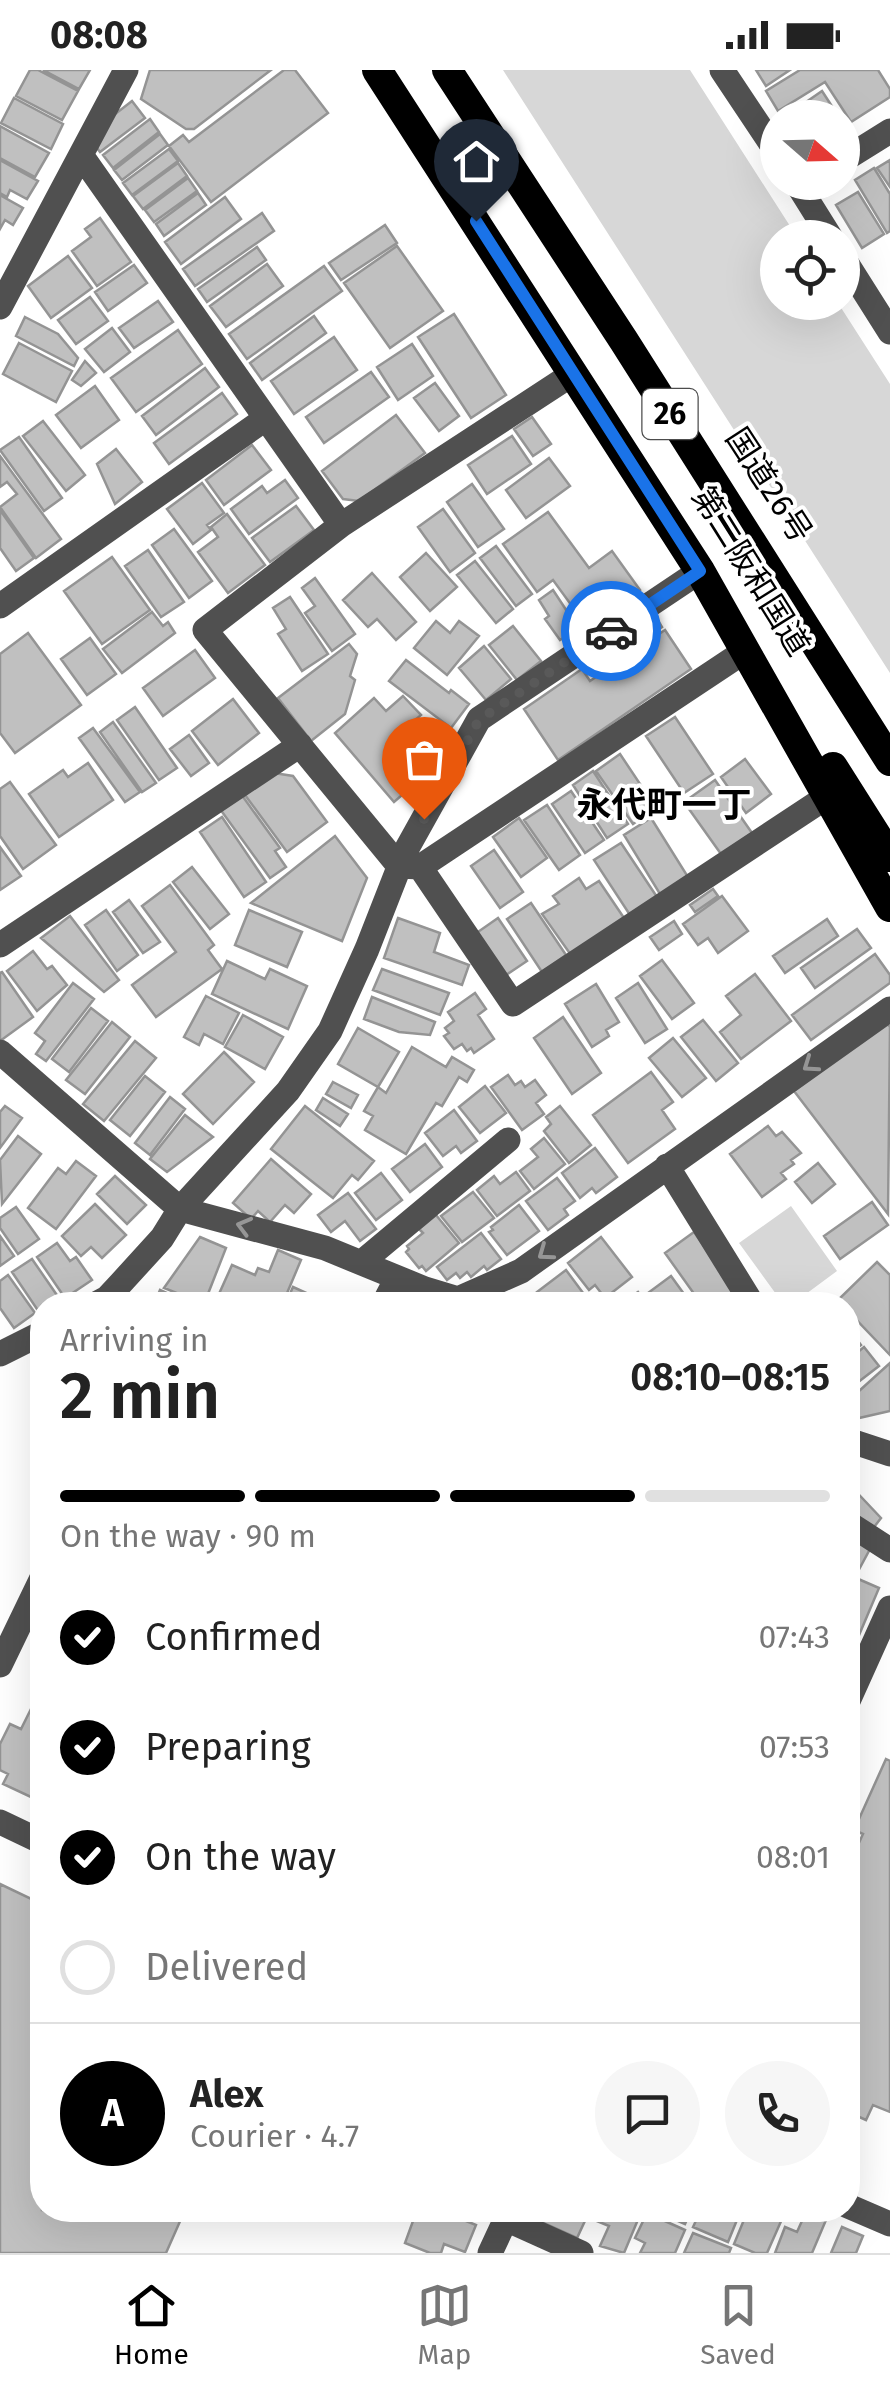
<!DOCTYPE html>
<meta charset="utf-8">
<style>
:root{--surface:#fff;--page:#f6f6f6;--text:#222;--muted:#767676;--line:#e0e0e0;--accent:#000}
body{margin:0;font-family:"Fira Sans","Noto Sans JP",sans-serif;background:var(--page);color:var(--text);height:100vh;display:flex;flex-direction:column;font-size:38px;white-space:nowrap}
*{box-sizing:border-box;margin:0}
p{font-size:32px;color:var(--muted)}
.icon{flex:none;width:55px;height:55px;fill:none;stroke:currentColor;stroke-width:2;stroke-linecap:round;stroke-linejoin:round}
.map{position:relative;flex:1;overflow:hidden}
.panel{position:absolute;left:30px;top:1222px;width:830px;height:930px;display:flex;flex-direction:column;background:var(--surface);border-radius:40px;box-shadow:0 10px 40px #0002}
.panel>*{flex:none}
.needle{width:65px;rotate:110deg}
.tools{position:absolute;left:760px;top:30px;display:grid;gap:20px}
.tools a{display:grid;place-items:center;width:100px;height:100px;border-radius:50%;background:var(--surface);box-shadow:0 10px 40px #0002;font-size:50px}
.pin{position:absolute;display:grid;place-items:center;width:85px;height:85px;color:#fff;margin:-102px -42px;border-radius:50% 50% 50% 0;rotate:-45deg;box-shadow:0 0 10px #0007}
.pin .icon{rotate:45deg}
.courier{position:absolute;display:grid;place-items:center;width:100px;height:100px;margin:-50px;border:8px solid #1a73e8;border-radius:50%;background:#fff;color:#222;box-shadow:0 2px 12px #0007}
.headline em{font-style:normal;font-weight:600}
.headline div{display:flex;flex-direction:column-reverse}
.headline{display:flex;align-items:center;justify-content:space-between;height:170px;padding:0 30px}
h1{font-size:65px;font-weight:600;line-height:75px}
.bar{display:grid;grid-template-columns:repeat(4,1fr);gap:15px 10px;align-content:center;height:120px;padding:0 30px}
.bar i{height:12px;border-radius:8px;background:var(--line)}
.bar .on{background:var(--accent)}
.bar p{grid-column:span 4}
.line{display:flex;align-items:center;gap:25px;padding:0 30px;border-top:2px solid var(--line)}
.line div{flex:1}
.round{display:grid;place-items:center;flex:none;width:105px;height:105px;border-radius:52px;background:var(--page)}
ol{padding:0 30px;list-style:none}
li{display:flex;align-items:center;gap:30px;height:110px}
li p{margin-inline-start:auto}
li .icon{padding:10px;border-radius:50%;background:var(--accent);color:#fff;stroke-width:4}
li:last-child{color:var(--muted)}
li i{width:55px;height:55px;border:5px solid var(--line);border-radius:50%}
.status{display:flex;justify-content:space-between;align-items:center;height:70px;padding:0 50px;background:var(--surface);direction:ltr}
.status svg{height:28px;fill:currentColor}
.tabs{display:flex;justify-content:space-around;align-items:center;height:140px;border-top:2px solid var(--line);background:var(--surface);font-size:28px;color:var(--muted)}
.tabs a{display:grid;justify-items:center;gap:5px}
.tabs .on{color:var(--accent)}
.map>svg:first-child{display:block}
.green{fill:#d7d7d7}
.building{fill:#c0c0c0;stroke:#949494;stroke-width:2.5}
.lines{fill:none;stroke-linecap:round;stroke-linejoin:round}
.minor{stroke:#505050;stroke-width:25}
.highway{stroke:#000;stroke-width:30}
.oneway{stroke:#969696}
.done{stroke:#595959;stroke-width:10;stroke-dasharray:0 18}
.route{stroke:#1a73e8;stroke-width:12}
.labels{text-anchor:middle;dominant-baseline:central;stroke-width:8;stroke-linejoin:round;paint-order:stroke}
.shield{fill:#fff;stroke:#4c4c4c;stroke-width:2.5}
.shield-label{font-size:30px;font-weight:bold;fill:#000}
.street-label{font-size:32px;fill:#000;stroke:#fff}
.neighbourhood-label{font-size:35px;font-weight:bold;fill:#000;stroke:#fff}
</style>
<div class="status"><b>08:08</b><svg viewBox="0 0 49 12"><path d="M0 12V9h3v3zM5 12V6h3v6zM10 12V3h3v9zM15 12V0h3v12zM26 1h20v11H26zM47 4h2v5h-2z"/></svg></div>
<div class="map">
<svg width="890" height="2183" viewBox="0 0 890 2183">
<rect width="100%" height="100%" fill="#fff"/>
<path class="green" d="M503 0H690L797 167 778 168V232L838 233 890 314V603Z
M791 1136 837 1201 791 1235H784L739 1173Z"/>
<path class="building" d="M30 0H38L78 21 62 50 16 26Z
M43 0H90L79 19Z
M150 0H271L194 59H186L141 29Z
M284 0H295L328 43 211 132 169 76 183 65 189 72Z
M756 0H790L766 16Z
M800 0H878L890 19V27L851 52 825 12 778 41 766 21Z
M822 21 835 41 825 48H783Z
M14 28 63 54 51 79 1 53Z
M132 31 145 48 100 82 93 73 101 55Z
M150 49 159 62 113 98 103 85Z
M0 56 49 83 35 107 0 88Z
M160 64 168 75 122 110 114 100Z
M169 79 178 91 132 125 123 113Z
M0 90 38 111 27 129 10 120 7 127 0 123Z
M890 90V117L877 98Z
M178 93 187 106 143 139 133 126Z
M874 98 890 124V161L887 163 855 110Z
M188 108 197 121 154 152 145 140Z
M858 122 884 164 862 178 836 135Z
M198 123 206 135 164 166 156 154Z
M0 125 23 138 13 155 5 150 0 159Z
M225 127 241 149 181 194 165 172Z
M262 143 274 161 195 216 183 199Z
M100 148 131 192 97 216 72 181 91 167 85 159Z
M385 155 397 173 341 210 329 193Z
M397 176 443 241 390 278 344 213Z
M257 177 266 190 207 232 198 219Z
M68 186 92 218 51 248 28 216Z
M267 194 283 216 226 257 210 236Z
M134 195 147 213 108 241 95 222Z
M324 196 342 221 247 289 229 264Z
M90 227 108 251 76 274 58 250Z
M158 231 173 252 134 278 119 258Z
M454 244 506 325 471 348 418 267Z
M314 246 326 263 262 310 250 293Z
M25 247 58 264 78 288 74 296 16 266Z
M112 258 130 282 104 302 85 279Z
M178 260 202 294 136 342 111 308Z
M334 267 357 300 294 344 271 311Z
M19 273 72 301 56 332 3 304Z
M412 274 433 306 398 330 377 297Z
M85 291 96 303 81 316 72 310Z
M205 298 219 317 156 365 142 346Z
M371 302 389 327 324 373 306 347Z
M435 313 459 346 439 361 414 328Z
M95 316 119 350 81 378 56 345Z
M222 323 237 344 169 394 154 373Z
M396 345 425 383 359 431 343 429 322 401Z
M532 347 551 374 533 386 514 359Z
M43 351 85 405 66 421 23 366Z
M512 366 531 394 487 424 468 395Z
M19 367 62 428 44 441 0 380Z
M252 375 271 400 224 435 206 410Z
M116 379 142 412 115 434 97 394Z
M0 386 61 469 36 488 0 437 17 424 7 412 0 417Z
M549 388 570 416 526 448 506 420Z
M285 410 298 428 249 464 231 439 262 416 267 423Z
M202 413 224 443 207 455 211 460 193 474 167 439Z
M472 414 504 459 478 477 447 432Z
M296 436 314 460 270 492 252 468Z
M443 439 475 483 450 502 418 457Z
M0 440 34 488 16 501 0 478Z
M548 442 589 498 612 481 640 520 588 558 553 510 537 522 503 474Z
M227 444 265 495 228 523 198 482 218 467 211 457Z
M174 459 212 511 189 528 152 475Z
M496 476 532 524 516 536 480 488Z
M148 480 184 532 161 547 125 496Z
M426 483 457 517 430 541 400 507Z
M112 487 150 540 102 574 64 521Z
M475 491 513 539 496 553 457 505Z
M372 503 416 552 396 570 377 549 368 557 343 530Z
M315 508 355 564 332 581 305 543 315 536 302 518Z
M553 520 578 558 560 570 545 549 549 546 539 530Z
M290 527 328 584 302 601 278 564 286 559 273 538Z
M152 542 163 556 168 552 175 563 122 603 103 579Z
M653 542 662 557 611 589 602 573Z
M436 551 450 563 459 551 479 566 447 605 414 578Z
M513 556 541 591 517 610 489 575Z
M665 560 691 599 558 690 524 639 582 599 590 611Z
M28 563 81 635 15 683 0 663V584Z
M90 568 116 604 87 625 61 589Z
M349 574 357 584 350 606 355 610 345 644 311 671 278 628Z
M484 576 511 609 486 630 459 598Z
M195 580 215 608 163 646 143 618Z
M406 590 449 623 451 620 469 634 451 658 389 611Z
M403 626 421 645 400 663 432 699 394 732 335 663 374 628 386 641Z
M233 629 259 663 218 695 192 661Z
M135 637 177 698 159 710 117 650Z
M675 647 713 704 684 723 646 666Z
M113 652 156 713 142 722 100 662Z
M93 658 140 722 125 732 79 668Z
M189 665 209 693 191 706 170 679Z
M620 684 656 738 633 754 596 701Z
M745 689 771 724 746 743 721 707Z
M88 693 113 730 59 767 29 724 63 700 68 707Z
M593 701 628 754 607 768 573 715Z
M274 703 293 706 327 752 287 782 245 725Z
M715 710 752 763 721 784 684 732Z
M10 712 56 775 23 799 0 766V719Z
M571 721 604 770 585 783 552 734Z
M241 724 280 778 275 781 286 797 270 808 220 739Z
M547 735 580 785 559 800 524 750Z
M222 747 266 812 244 827 200 762Z
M519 748 547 788 521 807 493 767Z
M651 748 688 807 660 824 624 765Z
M335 766 367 808 342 871 251 833Z
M621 773 657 827 630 845 594 790Z
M0 777 21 806 0 820Z
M494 780 523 822 500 838 471 796Z
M192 797 229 844 210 859 173 812Z
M579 808 586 819 599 811 624 848 571 885 542 844 559 834 553 826Z
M170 815 214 875 208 880 222 899 156 947 132 915 176 882 142 836Z
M713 819 718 826 695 842 690 835Z
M722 826 748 861 718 883 708 868 698 875 683 854Z
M129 830 160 872 143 883 113 842Z
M531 833 566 885 542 902 507 849Z
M106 840 138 885 117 901 85 855Z
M249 840 302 862 287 897 235 875Z
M70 846 119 910 104 922 41 868Z
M398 848 440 863 434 882 469 895 462 915 384 888Z
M498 848 527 891 503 907 475 864Z
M827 849 838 866 785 903 773 886Z
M674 851 682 864 659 880 650 867Z
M857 859 871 878 815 918 801 898Z
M33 881 47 899 52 896 67 915 37 941 7 901Z
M875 884 890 905V913L811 970 792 945Z
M662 890 694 933 672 949 640 906Z
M227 891 265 909 270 899 307 916 288 959 212 924Z
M382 899 449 923 440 945 373 920Z
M2 902 33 947 0 971V903Z
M755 904 791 951 741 989 720 962 741 945 726 926Z
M73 913 94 929 46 991 36 984 45 971 35 963Z
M638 913 667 959 645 973 616 928Z
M596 914 619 952 606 960 609 966 592 977 565 934Z
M475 923 486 939 478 945 494 969 474 983 471 978 467 981 462 974 454 979 444 966 449 963 445 958 454 951 448 942Z
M206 926 239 943 223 974 204 964 199 975 184 967Z
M372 927 435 952 430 965 399 962 364 949Z
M91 938 108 951 69 1002 52 989Z
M243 945 283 967 265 999 225 977Z
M563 947 601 1003 572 1024 534 968Z
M703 950 738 993 716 1011 681 967Z
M885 951 890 957 888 1144 794 1021Z
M112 952 130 967 85 1024 66 1010Z
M358 958 399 982 378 1017 338 994Z
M673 968 706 1008 682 1027 649 988Z
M135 971 156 988 104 1051 83 1034Z
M412 977 446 997 452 987 474 1000 467 1012 459 1007 442 1036 436 1033 406 1084 365 1060 373 1046 364 1041 378 1017 386 1023Z
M224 982 254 1012 213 1054 183 1024Z
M651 1002 673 1032 662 1040 675 1059 628 1093 593 1045Z
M508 1005 515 1015 521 1011 525 1017 535 1010 546 1025 536 1033 544 1044 522 1060 491 1017Z
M145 1006 165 1022 130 1066 110 1050Z
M333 1012 358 1025 351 1038 326 1024Z
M485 1016 506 1043 480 1063 459 1037Z
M170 1027 185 1039 150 1085 135 1073Z
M323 1028 348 1044 340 1056 316 1040Z
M5 1036 22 1048 0 1078V1042Z
M305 1036 374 1091 358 1110 352 1105 333 1128 271 1079Z
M560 1036 591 1075 569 1093 544 1061 551 1054 546 1047Z
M454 1040 477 1071 461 1083 456 1076 443 1086 425 1063Z
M185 1045 213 1067 167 1102 150 1089Z
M768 1056 776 1066 782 1062 801 1083 791 1090 794 1094 781 1103 786 1109 762 1127 730 1084Z
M18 1066 41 1084 2 1134 0 1090Z
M544 1068 565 1094 534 1119 520 1101 538 1087 531 1079Z
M425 1074 442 1097 410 1122 392 1099Z
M595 1078 617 1107 596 1123 592 1118 580 1128 562 1103Z
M271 1089 311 1124 294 1143 285 1135 270 1152 258 1141 251 1149 233 1133Z
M76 1091 96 1106 56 1159 28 1138 58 1098 66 1104Z
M818 1093 835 1114 812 1133 795 1112Z
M516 1102 530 1121 497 1146 477 1120 494 1106 500 1114Z
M381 1103 402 1130 376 1150 355 1123Z
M115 1106 146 1135 127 1154 97 1124Z
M557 1108 575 1131 564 1139 568 1145 548 1160 526 1131Z
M473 1122 494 1148 462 1172 441 1146Z
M348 1123 376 1159 360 1171 345 1151 331 1162 318 1145Z
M872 1132 888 1155 840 1189 824 1166Z
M95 1134 126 1165 102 1188 91 1177 81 1186 62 1166Z
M519 1135 539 1161 507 1185 489 1162 493 1160 491 1157Z
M16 1137 39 1169 18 1184 0 1158V1148Z
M436 1145 459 1173 426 1201 422 1196 419 1198 406 1182 409 1179 407 1176 423 1163 419 1159Z
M694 1162 742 1230 735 1235H702L665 1183Z
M481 1163 501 1189 487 1200 484 1196 471 1207 467 1202 460 1208 456 1203 447 1210 437 1197Z
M0 1166 14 1186 0 1196Z
M200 1167 226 1178 204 1234 164 1218Z
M601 1167 632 1207 605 1228 595 1215 589 1220 568 1193Z
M57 1173 70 1191 76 1187 92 1210 65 1228 37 1187Z
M278 1180 301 1190 282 1235H214L232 1195 255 1205 258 1198 269 1202Z
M32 1189 61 1231 55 1235H42L41 1245 12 1202Z
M877 1192 890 1205V1285L848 1241V1235L837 1231Z
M566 1200 592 1235H546L537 1222Z
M8 1205 35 1243 14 1258 0 1238V1211Z
M671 1206 692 1235H656L648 1223Z
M293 1217 322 1230 319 1235H285Z
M160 1220 180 1229 178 1235 155 1232Z
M638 1222 647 1235H619Z
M848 1258 861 1275 848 1285Z
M864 1277 879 1296 848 1320V1290Z
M890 1293V1341L859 1348 848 1331Z
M848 1413 881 1448 871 1461 848 1443Z
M853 1469 870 1479 848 1520V1478Z
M856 1508 879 1518 854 1577 848 1574V1528Z
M32 1637 42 1642V1703L31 1727 3 1714 8 1704 0 1700V1674L10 1654 21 1659Z
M886 1689 890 1691V2042L873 2035 866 2050 848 2042V1797L863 1764 854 1760Z
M0 1814 42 1834V2140H185L166 2183H0Z
M417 2140H439L476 2155 465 2182 444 2174 441 2183H430L405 2173Z
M544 2140H590L577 2168 539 2151Z
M595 2140H642L624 2183 600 2176 609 2156 592 2149Z
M653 2140H691L685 2154Z
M701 2140H741L728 2172 693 2157Z
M748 2140 759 2144 761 2140H786L767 2183H755L734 2174Z
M806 2142 826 2150 812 2183H775L785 2157 797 2162Z
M647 2143 685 2160 675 2183H640L645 2173 635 2168Z
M842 2157 863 2166 856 2183H831Z
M693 2163 731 2178 729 2183H684Z"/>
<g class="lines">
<path class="minor" d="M722 0 778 84
M81 85 341 455
M842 91 890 61
M796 112 831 168
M842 186 890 262
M0 237 126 0
M574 303 341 455 205 560 399 796 420 797 745 581
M0 536 265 349
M420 797 513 934 828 726
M0 875 300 675
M0 982 180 1139 325 1178 425 1219 458 1229 521 1201 890 939
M667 1096 753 1235
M362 1192 508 1070
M94 1235 107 1228 121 1213 162 1168 180 1139 288 1021 330 961 367 879 405 782 479 649 700 501
M383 1235 397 1208
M0 1284 42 1263
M848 1370 890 1384
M848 1453 890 1480
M0 1595 42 1508
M848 1631 890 1538
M0 1752 42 1772
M848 2136 890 2154
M506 2149 581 2183
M490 2183 510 2140"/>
<path class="highway" d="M377 0 700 501 890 837
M447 0 624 271 890 691
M833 697 890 787"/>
</g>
<defs><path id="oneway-chevron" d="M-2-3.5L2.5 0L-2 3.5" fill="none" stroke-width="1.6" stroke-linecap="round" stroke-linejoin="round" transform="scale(2.5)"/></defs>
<g class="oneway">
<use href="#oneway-chevron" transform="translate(810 995) rotate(145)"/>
<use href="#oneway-chevron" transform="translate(244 1156) rotate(-165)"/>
<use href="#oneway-chevron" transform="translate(545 1183) rotate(144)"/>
</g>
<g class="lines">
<path class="done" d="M424 749 479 650 611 561"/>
<path class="route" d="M476 151 700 501 611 561"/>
</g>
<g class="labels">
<rect class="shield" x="642.5" y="319" width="55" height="50" rx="8"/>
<g class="shield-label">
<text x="670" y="344">26</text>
</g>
<g class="street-label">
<text transform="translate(769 415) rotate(57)">国道26号</text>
<text transform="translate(751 501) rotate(58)">第二阪和国道</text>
</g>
<g class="neighbourhood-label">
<text x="664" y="735">永代町一丁</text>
</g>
</g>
</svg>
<div class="tools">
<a><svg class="needle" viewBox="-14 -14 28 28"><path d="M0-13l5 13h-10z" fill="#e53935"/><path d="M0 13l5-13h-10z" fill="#767676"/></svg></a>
<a><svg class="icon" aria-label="locate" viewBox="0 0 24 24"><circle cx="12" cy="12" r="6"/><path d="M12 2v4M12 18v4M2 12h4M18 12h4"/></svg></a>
</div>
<div class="pin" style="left:424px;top:749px;background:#ea580c"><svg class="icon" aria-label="bag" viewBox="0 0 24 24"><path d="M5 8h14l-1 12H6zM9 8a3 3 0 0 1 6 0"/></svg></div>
<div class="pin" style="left:476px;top:151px;background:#1f2937"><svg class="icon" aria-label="home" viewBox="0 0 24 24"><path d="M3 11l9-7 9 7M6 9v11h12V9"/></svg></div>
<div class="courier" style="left:611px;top:561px"><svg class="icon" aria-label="car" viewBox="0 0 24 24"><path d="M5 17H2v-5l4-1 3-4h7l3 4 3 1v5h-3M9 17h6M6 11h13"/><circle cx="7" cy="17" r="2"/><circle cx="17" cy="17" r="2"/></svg></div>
<section class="panel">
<div class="headline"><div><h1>2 min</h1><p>Arriving in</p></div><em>08:10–08:15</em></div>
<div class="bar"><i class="on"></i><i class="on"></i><i class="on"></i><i></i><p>On the way · 90 m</p></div>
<ol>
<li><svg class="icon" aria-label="check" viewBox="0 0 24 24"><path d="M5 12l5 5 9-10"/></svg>Confirmed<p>07:43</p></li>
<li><svg class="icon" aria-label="check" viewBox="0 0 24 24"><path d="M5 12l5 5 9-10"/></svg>Preparing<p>07:53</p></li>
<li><svg class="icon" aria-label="check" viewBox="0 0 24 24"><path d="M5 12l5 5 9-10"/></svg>On the way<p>08:01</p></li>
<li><i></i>Delivered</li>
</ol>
<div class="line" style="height:180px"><b class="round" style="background:var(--accent);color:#fff">A</b><div><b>Alex</b><p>Courier · 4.7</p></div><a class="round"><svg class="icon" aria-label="chat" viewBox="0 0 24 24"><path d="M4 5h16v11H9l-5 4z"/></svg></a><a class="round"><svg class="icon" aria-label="phone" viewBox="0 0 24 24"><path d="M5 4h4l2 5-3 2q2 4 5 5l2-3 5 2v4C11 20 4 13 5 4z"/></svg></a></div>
</section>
</div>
<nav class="tabs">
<a class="on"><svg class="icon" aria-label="home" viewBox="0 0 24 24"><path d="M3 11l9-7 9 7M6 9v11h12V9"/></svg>Home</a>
<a><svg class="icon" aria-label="map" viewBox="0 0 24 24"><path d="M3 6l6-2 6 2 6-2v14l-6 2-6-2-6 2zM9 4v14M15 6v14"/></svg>Map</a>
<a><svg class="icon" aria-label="saved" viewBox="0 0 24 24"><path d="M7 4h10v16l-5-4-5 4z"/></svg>Saved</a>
</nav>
